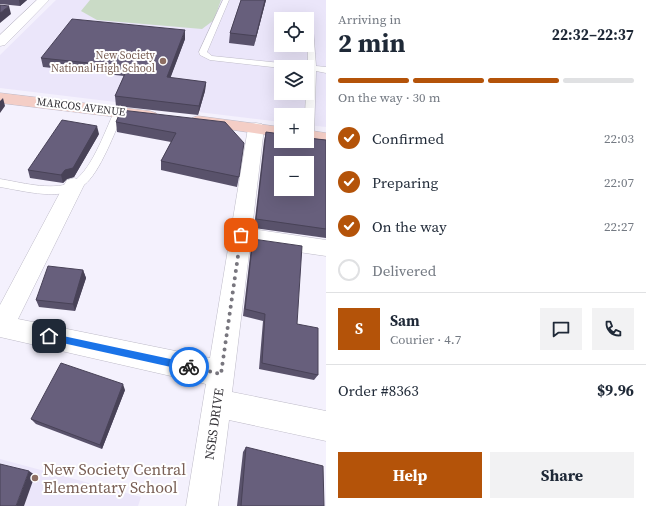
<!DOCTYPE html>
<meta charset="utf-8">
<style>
:root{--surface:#fff;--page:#f2f2f3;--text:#1f2937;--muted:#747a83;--line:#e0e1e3;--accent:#b45309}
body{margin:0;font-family:"Source Serif 4",serif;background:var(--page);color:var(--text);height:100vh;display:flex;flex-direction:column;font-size:15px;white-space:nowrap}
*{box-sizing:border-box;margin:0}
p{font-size:13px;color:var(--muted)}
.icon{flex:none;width:22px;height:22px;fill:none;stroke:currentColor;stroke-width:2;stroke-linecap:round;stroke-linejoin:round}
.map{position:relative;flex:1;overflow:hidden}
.panel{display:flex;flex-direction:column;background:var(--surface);width:320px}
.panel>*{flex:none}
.tools{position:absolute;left:274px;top:12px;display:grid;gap:8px}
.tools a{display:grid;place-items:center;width:40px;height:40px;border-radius:0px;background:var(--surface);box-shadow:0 4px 16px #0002;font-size:20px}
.pin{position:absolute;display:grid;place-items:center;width:34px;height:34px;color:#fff;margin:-17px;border-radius:8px;box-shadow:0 2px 6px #0006}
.courier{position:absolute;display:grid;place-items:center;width:40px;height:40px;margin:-20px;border:3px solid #1a73e8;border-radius:50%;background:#fff;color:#222;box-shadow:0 1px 5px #0007}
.summary em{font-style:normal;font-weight:700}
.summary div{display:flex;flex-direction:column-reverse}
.summary{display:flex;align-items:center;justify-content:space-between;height:68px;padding:0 12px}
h1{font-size:26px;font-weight:700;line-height:30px}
.bar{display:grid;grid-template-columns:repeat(4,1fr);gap:6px 4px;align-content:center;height:48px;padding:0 12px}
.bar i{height:5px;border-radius:3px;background:var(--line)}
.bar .active{background:var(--accent)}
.bar p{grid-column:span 4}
.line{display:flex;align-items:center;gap:10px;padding:0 12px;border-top:1px solid var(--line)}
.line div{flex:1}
.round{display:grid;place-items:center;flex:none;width:42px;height:42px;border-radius:0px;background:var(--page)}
ol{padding:0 12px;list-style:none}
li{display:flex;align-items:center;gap:12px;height:44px}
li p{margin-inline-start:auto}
li .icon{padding:4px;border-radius:50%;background:var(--accent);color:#fff;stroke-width:4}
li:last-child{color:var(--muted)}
li i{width:22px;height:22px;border:2px solid var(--line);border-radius:50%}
.action{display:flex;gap:8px;margin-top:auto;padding:8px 12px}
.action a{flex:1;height:46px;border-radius:0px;background:var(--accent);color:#fff;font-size:16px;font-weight:700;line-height:46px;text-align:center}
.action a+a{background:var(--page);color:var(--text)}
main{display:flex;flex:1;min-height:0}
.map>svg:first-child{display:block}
.built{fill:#ebe6fa;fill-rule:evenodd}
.green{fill:#cadbc6}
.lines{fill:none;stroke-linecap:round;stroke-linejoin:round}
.lane-casing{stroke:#bebbc8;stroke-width:1}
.street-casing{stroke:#bebbc8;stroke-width:1}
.secondary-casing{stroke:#bebbc8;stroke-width:1}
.lane{fill:#fff;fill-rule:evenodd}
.street{fill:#fff;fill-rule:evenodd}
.secondary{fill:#f4cec6;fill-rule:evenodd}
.wall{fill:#59526b}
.shaded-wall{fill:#484257}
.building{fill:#675f7c;stroke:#484257;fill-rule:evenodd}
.route{fill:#1a73e8}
.done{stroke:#78767e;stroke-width:4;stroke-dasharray:0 7.2}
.education-dot{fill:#8d6e63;stroke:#fff;stroke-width:1.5}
.labels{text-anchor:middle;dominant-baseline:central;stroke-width:4;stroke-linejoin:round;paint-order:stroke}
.far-education-label{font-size:11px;fill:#785e54;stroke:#fff;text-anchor:end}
.far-street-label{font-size:11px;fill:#363439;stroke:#fff}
.street-label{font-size:13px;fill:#363439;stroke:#fff}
.near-education-label{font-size:16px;fill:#785e54;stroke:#fff;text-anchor:start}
</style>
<main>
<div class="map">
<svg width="326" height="506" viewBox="0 0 326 506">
<rect width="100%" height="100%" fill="#f4f1fd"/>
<path class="built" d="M56 0H326V127L307 125V115H281V122L0 88V55ZM281 19H307V45H281ZM281 67H307V93H281Z
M0 459 141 497 138 506H0Z"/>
<path class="green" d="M90 0H221L214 20 202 29 97 20 81 11Z"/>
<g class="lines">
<defs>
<path id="lane" d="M223 0H229L207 52 212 56 300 65 304 67 308 66 307 25 313 27 316 66 326 67V73L316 71 314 135 313 137 307 138V115H305L307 67 281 68 210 60 200 55 199 52Z
M119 109 124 112C115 131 100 173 84 185 62 202 25 191 0 187V179C19 182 51 191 70 183 90 175 105 131 114 112Z"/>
<path id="street" d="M37 0H49L5 45 0 46V35Z
M256 123 262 124 264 128 252 229 326 240V256L250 245 232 392 326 411V441L229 420 218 506H186L206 384 0 337V305L64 185 67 180 74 178 81 180 84 185 18 319 210 358 248 128 250 124Z"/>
<path id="secondary" d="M0 93 150 111 156 113 158 116 156 119 150 121 0 103Z
M198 116 281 127V137L192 124 190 121 192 118Z
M307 130 326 133V143L307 140Z"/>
</defs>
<use href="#lane" class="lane-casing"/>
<use href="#street" class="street-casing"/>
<use href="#secondary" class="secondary-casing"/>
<use href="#lane" class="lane"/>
<use href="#street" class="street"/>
<use href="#secondary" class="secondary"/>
</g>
<path class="wall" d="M0 0H27L20 6 0 4Z
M241 0H266L254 46 229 43 230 33Z
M185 39 170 78 206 82 205 91 198 115 116 106 115 96 124 76 43 67 41 58Z
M116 122H225L239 177 237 187 161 170V161L171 142 117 132Z
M266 132 326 140V238L254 228 264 141Z
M99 134 74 177 67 179 63 183 30 178 28 170Z
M253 239 297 324 318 375 314 380 259 369 263 321 243 316 251 247Z
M83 270 86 278 75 311 39 307 36 300Z
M125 390 102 449 36 424 31 419Z
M246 447 324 506H237L243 452Z"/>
<path class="shaded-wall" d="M19 0H27L20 6Z
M265 0H266L254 46 256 36Z
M9 6 11 14 0 23V13Z
M185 30V39L167 87V77Z
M206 82 205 91 198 115 199 106Z
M3 98 5 106 0 113V101Z
M97 126 99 134 74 177 67 179 63 183 61 175Z
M83 270 86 278 75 311 73 304Z
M123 384 125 390 102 449 100 445Z
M29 471 35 475 24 506H16Z"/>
<path class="building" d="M241 0H265L256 36 230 33Z
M0 5 9 6 0 13Z
M72 19 185 30 167 77 206 82 199 106 115 96 128 67 41 58Z
M121 110 225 122 244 143 239 177 161 161 176 133 116 122Z
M62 120 97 126 73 168 65 170 61 175 28 170Z
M266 132 281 134V141H307V138L326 140V229L256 219ZM281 163H307V189H281Z
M253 239 302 246 297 324 318 328V375L262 363 265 314 245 309Z
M48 266 83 270 73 304 36 300Z
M61 363 123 384 100 445 31 419Z
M246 447 323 466 324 506H241Z
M0 464 29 471 16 506H0Z"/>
<path class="route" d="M49 333 189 363 193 367 189 371 49 340 46 336Z"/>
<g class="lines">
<path class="done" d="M189 367 221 374 241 235"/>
</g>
<g class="education-dot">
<circle cx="163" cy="61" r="4"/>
<circle cx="35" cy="478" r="4"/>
</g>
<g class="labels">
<g class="far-education-label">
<text x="155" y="55">New Society<tspan x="155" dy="13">National High School</tspan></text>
</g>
<g class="far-street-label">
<text transform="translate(81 107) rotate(7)">MARCOS AVENUE</text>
</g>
<g class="street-label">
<text transform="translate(214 424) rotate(-82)">NSES DRIVE</text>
</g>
<g class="near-education-label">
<text x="43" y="469">New Society Central<tspan x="43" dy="18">Elementary School</tspan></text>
</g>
</g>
</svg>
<div class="tools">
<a><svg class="icon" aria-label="locate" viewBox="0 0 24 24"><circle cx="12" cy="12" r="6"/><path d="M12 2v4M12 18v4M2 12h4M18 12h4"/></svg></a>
<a><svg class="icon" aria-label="layers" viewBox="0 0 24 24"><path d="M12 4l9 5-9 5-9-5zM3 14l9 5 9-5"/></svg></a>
<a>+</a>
<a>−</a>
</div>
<div class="pin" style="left:241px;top:235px;background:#ea580c"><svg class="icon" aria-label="bag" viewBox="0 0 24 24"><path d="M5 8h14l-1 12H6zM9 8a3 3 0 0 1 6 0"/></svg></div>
<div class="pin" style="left:49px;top:336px;background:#1f2937"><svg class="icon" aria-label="home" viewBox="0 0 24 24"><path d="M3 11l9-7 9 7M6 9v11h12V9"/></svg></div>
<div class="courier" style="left:189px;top:367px"><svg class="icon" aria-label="bike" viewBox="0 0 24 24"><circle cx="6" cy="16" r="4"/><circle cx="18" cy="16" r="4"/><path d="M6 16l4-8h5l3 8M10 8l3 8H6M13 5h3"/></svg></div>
</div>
<section class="panel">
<div class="summary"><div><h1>2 min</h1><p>Arriving in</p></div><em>22:32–22:37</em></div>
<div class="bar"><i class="active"></i><i class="active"></i><i class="active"></i><i></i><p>On the way · 30 m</p></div>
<ol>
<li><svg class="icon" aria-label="check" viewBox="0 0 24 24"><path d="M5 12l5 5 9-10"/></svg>Confirmed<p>22:03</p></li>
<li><svg class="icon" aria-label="check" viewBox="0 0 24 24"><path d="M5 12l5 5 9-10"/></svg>Preparing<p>22:07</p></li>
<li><svg class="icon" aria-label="check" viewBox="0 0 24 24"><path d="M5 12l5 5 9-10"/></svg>On the way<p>22:27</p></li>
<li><i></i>Delivered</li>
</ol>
<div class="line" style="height:72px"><b class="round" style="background:var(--accent);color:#fff">S</b><div><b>Sam</b><p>Courier · 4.7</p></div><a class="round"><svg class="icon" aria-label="chat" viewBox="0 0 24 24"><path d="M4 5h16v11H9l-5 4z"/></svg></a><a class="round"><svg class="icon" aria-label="phone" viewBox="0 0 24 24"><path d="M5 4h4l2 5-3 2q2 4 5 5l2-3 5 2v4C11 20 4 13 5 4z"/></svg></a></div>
<div class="line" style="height:52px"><div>Order #8363</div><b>$9.96</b></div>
<div class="action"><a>Help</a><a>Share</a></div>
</section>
</main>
